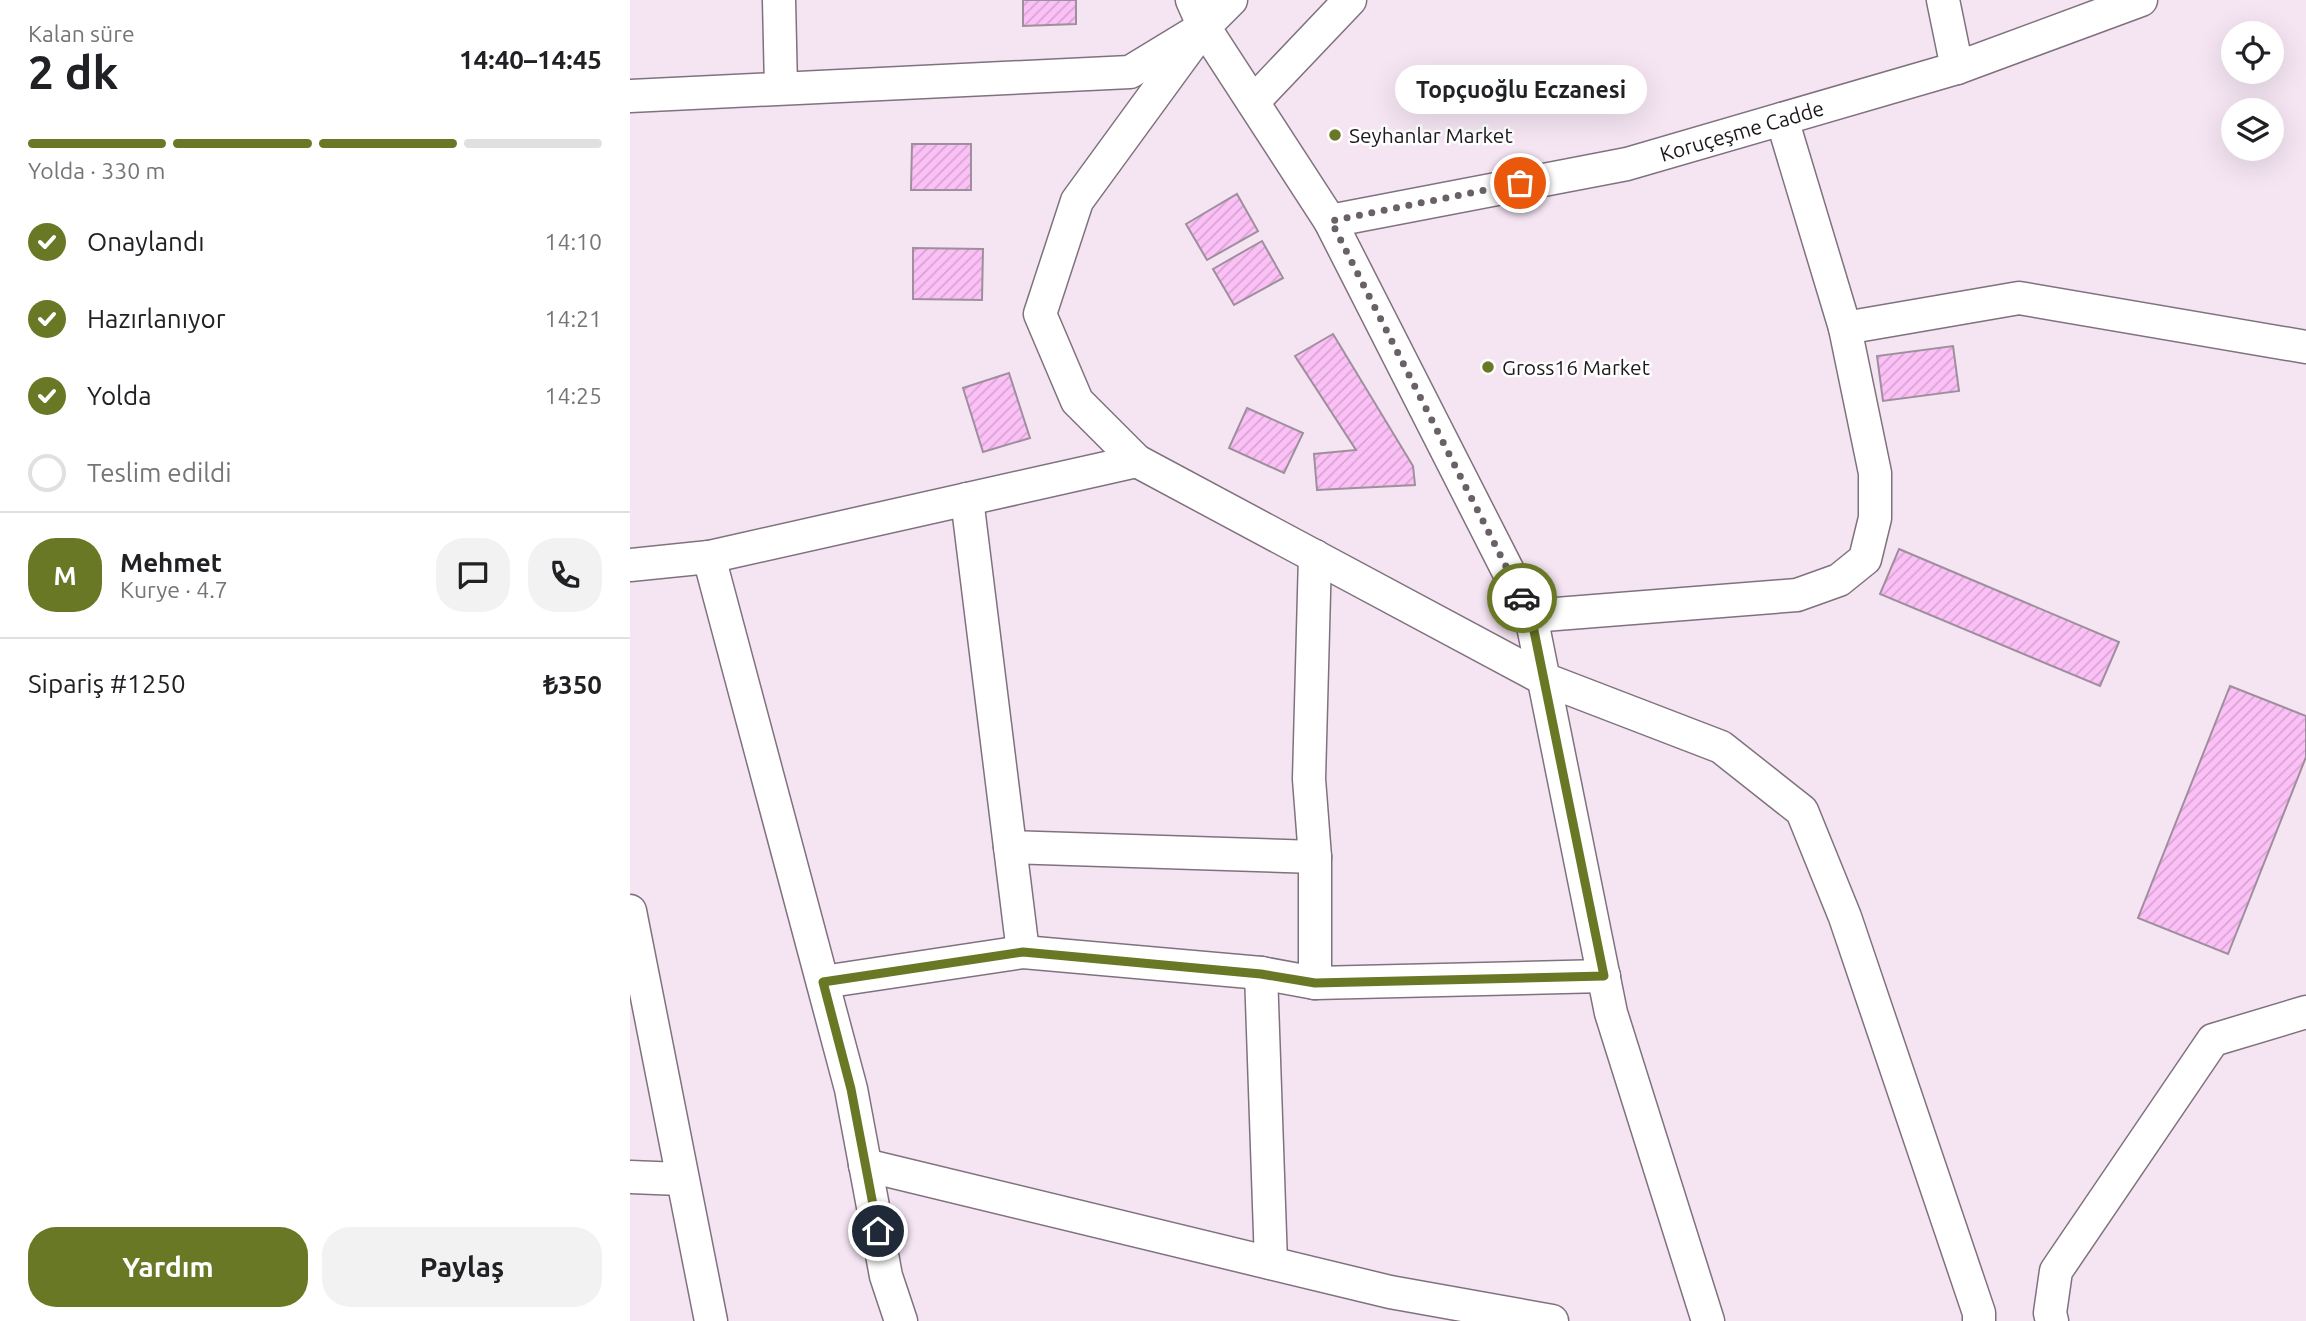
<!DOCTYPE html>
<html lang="tr">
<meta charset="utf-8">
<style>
:root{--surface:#fff;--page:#f2f2f2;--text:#202124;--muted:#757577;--line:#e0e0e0;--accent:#697825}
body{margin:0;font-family:Ubuntu,sans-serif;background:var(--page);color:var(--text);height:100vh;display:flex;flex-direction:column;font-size:26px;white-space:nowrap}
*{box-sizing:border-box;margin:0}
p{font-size:23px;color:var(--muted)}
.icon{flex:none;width:38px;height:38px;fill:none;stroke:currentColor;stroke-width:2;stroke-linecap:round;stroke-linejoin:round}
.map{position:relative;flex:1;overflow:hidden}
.panel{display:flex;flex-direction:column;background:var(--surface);width:630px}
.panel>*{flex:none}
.tools{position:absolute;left:1591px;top:21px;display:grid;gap:14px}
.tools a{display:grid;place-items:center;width:63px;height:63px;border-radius:50%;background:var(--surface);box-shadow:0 7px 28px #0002;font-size:35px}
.pin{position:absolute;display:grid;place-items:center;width:60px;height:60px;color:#fff;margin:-30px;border:4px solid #fff;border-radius:50%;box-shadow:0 2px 7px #0007}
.courier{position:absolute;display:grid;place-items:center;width:70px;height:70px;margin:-35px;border:5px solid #697825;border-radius:50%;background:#fff;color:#222;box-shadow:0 2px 9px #0007}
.bubble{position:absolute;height:49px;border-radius:24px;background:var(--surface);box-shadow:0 7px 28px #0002;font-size:23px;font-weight:600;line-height:49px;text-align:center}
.headline em{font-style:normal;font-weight:600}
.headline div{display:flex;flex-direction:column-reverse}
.headline{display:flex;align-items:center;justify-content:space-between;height:119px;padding:0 28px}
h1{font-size:46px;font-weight:600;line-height:52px}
.bar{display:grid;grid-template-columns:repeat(4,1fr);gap:10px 7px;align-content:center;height:84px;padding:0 28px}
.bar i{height:9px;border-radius:5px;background:var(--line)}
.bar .selected{background:var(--accent)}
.bar p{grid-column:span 4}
.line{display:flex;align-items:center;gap:18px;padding:0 28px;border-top:2px solid var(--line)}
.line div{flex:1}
.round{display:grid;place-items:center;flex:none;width:74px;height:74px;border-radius:28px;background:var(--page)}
ol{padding:0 28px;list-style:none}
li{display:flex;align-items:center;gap:21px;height:77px}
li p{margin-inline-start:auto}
li .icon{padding:7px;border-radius:50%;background:var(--accent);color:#fff;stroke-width:4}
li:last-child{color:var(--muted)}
li i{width:38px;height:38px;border:4px solid var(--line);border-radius:50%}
.button{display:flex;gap:14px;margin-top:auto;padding:14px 28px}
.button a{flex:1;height:80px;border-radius:28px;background:var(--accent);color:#fff;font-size:28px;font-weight:600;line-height:80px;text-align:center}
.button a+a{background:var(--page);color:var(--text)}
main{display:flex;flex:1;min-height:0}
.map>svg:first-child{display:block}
.building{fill:url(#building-hatch);stroke:#9e8f9c;stroke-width:2}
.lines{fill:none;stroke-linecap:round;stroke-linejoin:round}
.minor-casing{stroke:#7f727e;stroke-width:35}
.minor{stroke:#fff;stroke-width:32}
.done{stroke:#696068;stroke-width:7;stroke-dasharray:0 12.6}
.route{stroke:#697825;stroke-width:9}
.poi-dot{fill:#697825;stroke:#fff;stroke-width:2.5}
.labels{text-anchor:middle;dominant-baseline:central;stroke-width:5;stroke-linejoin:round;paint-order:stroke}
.street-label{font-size:21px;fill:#1d181d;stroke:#fff}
.poi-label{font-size:21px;fill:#1d181d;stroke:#fff;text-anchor:start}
</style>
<main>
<section class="panel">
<div class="headline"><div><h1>2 dk</h1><p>Kalan süre</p></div><em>14:40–14:45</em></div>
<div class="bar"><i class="selected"></i><i class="selected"></i><i class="selected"></i><i></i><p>Yolda · 330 m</p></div>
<ol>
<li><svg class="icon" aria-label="check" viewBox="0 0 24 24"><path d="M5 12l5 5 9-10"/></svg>Onaylandı<p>14:10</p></li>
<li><svg class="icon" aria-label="check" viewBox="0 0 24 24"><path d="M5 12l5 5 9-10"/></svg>Hazırlanıyor<p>14:21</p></li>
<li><svg class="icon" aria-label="check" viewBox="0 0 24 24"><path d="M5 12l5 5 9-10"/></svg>Yolda<p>14:25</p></li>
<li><i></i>Teslim edildi</li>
</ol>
<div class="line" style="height:126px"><b class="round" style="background:var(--accent);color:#fff">M</b><div><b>Mehmet</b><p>Kurye · 4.7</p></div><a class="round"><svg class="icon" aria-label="chat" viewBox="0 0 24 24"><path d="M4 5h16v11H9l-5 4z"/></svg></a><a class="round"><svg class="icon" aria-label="phone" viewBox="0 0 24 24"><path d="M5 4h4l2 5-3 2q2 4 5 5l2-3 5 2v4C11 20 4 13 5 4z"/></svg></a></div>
<div class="line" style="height:91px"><div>Sipariş #1250</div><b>₺350</b></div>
<div class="button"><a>Yardım</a><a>Paylaş</a></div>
</section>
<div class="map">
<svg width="1676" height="1321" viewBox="0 0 1676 1321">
<defs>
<pattern id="building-hatch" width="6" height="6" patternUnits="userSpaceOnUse" patternTransform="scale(1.75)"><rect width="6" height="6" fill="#fbc0f6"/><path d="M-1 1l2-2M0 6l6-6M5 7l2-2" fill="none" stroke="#d7a4d2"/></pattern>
</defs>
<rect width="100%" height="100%" fill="#f5e5f3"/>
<path class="building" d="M393 0H446V24L393 26Z
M282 144H341V190H281Z
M607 194 628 231 577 260 556 224Z
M632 241 653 278 604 305 583 269Z
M283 248 353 249 352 300 283 299Z
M703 334 783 466 785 485 687 490 684 454 726 450 665 356Z
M1323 346 1329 391 1253 401 1247 356Z
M379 373 400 438 353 452 333 388Z
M617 408 673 433 654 473 599 448Z
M1269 549 1489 642 1470 686 1250 594Z
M1600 686 1676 716V757L1598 954 1508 918Z"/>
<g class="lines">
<defs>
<g id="minor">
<path d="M149 0 151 88"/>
<path d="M562 0 574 27 700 221 901 616 981 1013 1078 1321"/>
<path d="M1313 0 1327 68"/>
<path d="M574 27 447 201 410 314 447 401 507 461 914 679 1091 747 1172 811 1215 917 1349 1313V1321"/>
<path d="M0 96 500 72 574 27 601 0"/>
<path d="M623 102 720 0"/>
<path id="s1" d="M700 221 997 164 1327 68 1511 0"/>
<path d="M1215 328 1389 298 1676 347"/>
<path d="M337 499 393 952"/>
<path d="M685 556 679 779 685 857V983"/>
<path d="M79 557 221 1089 256 1276 271 1321"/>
<path d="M0 565 79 557 507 461"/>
<path d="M901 616 1167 595 1209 580 1235 559 1245 518V473L1215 328 1152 119"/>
<path d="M380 847 685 857"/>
<path d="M0 911 81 1321"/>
<path d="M631 973 641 1263"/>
<path d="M193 982 393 952 631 973 685 983 974 976"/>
<path d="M235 1165 760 1292 922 1321"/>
<path d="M0 1177 51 1179"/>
<path d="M1422 1321 1420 1313 1426 1271 1583 1040 1676 1012"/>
</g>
</defs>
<use href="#minor" class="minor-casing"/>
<use href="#minor" class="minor"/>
</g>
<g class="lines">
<path class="done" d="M890 183 701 221 892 598"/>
<path class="route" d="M248 1231 221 1089 193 982 393 952 631 974 685 983 974 976 901 616 892 598"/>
</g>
<g class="poi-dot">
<circle cx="705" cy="135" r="7"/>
<circle cx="858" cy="367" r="7"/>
</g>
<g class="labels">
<g class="street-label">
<text stroke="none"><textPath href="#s1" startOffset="422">Koruçeşme Cadde</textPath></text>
</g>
<g class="poi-label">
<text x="719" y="135">Seyhanlar Market</text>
<text x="872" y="367">Gross16 Market</text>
</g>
</g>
</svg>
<div class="tools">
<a><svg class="icon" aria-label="locate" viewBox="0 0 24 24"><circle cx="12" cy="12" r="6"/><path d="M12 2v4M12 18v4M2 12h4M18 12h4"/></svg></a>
<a><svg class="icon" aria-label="layers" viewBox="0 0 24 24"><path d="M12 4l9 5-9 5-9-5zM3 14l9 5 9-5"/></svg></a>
</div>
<div class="pin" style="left:890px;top:183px;background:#ea580c"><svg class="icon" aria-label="bag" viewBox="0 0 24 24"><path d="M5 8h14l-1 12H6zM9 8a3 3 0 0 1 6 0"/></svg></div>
<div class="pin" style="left:248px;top:1231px;background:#1f2937"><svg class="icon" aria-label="home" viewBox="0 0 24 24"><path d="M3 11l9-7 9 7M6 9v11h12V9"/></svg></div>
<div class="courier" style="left:892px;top:598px"><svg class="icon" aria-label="car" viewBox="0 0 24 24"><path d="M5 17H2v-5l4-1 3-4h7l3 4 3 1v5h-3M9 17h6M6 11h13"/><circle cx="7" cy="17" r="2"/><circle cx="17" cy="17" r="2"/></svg></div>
<div class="bubble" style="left:765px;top:65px;width:252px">Topçuoğlu Eczanesi</div>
</div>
</main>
